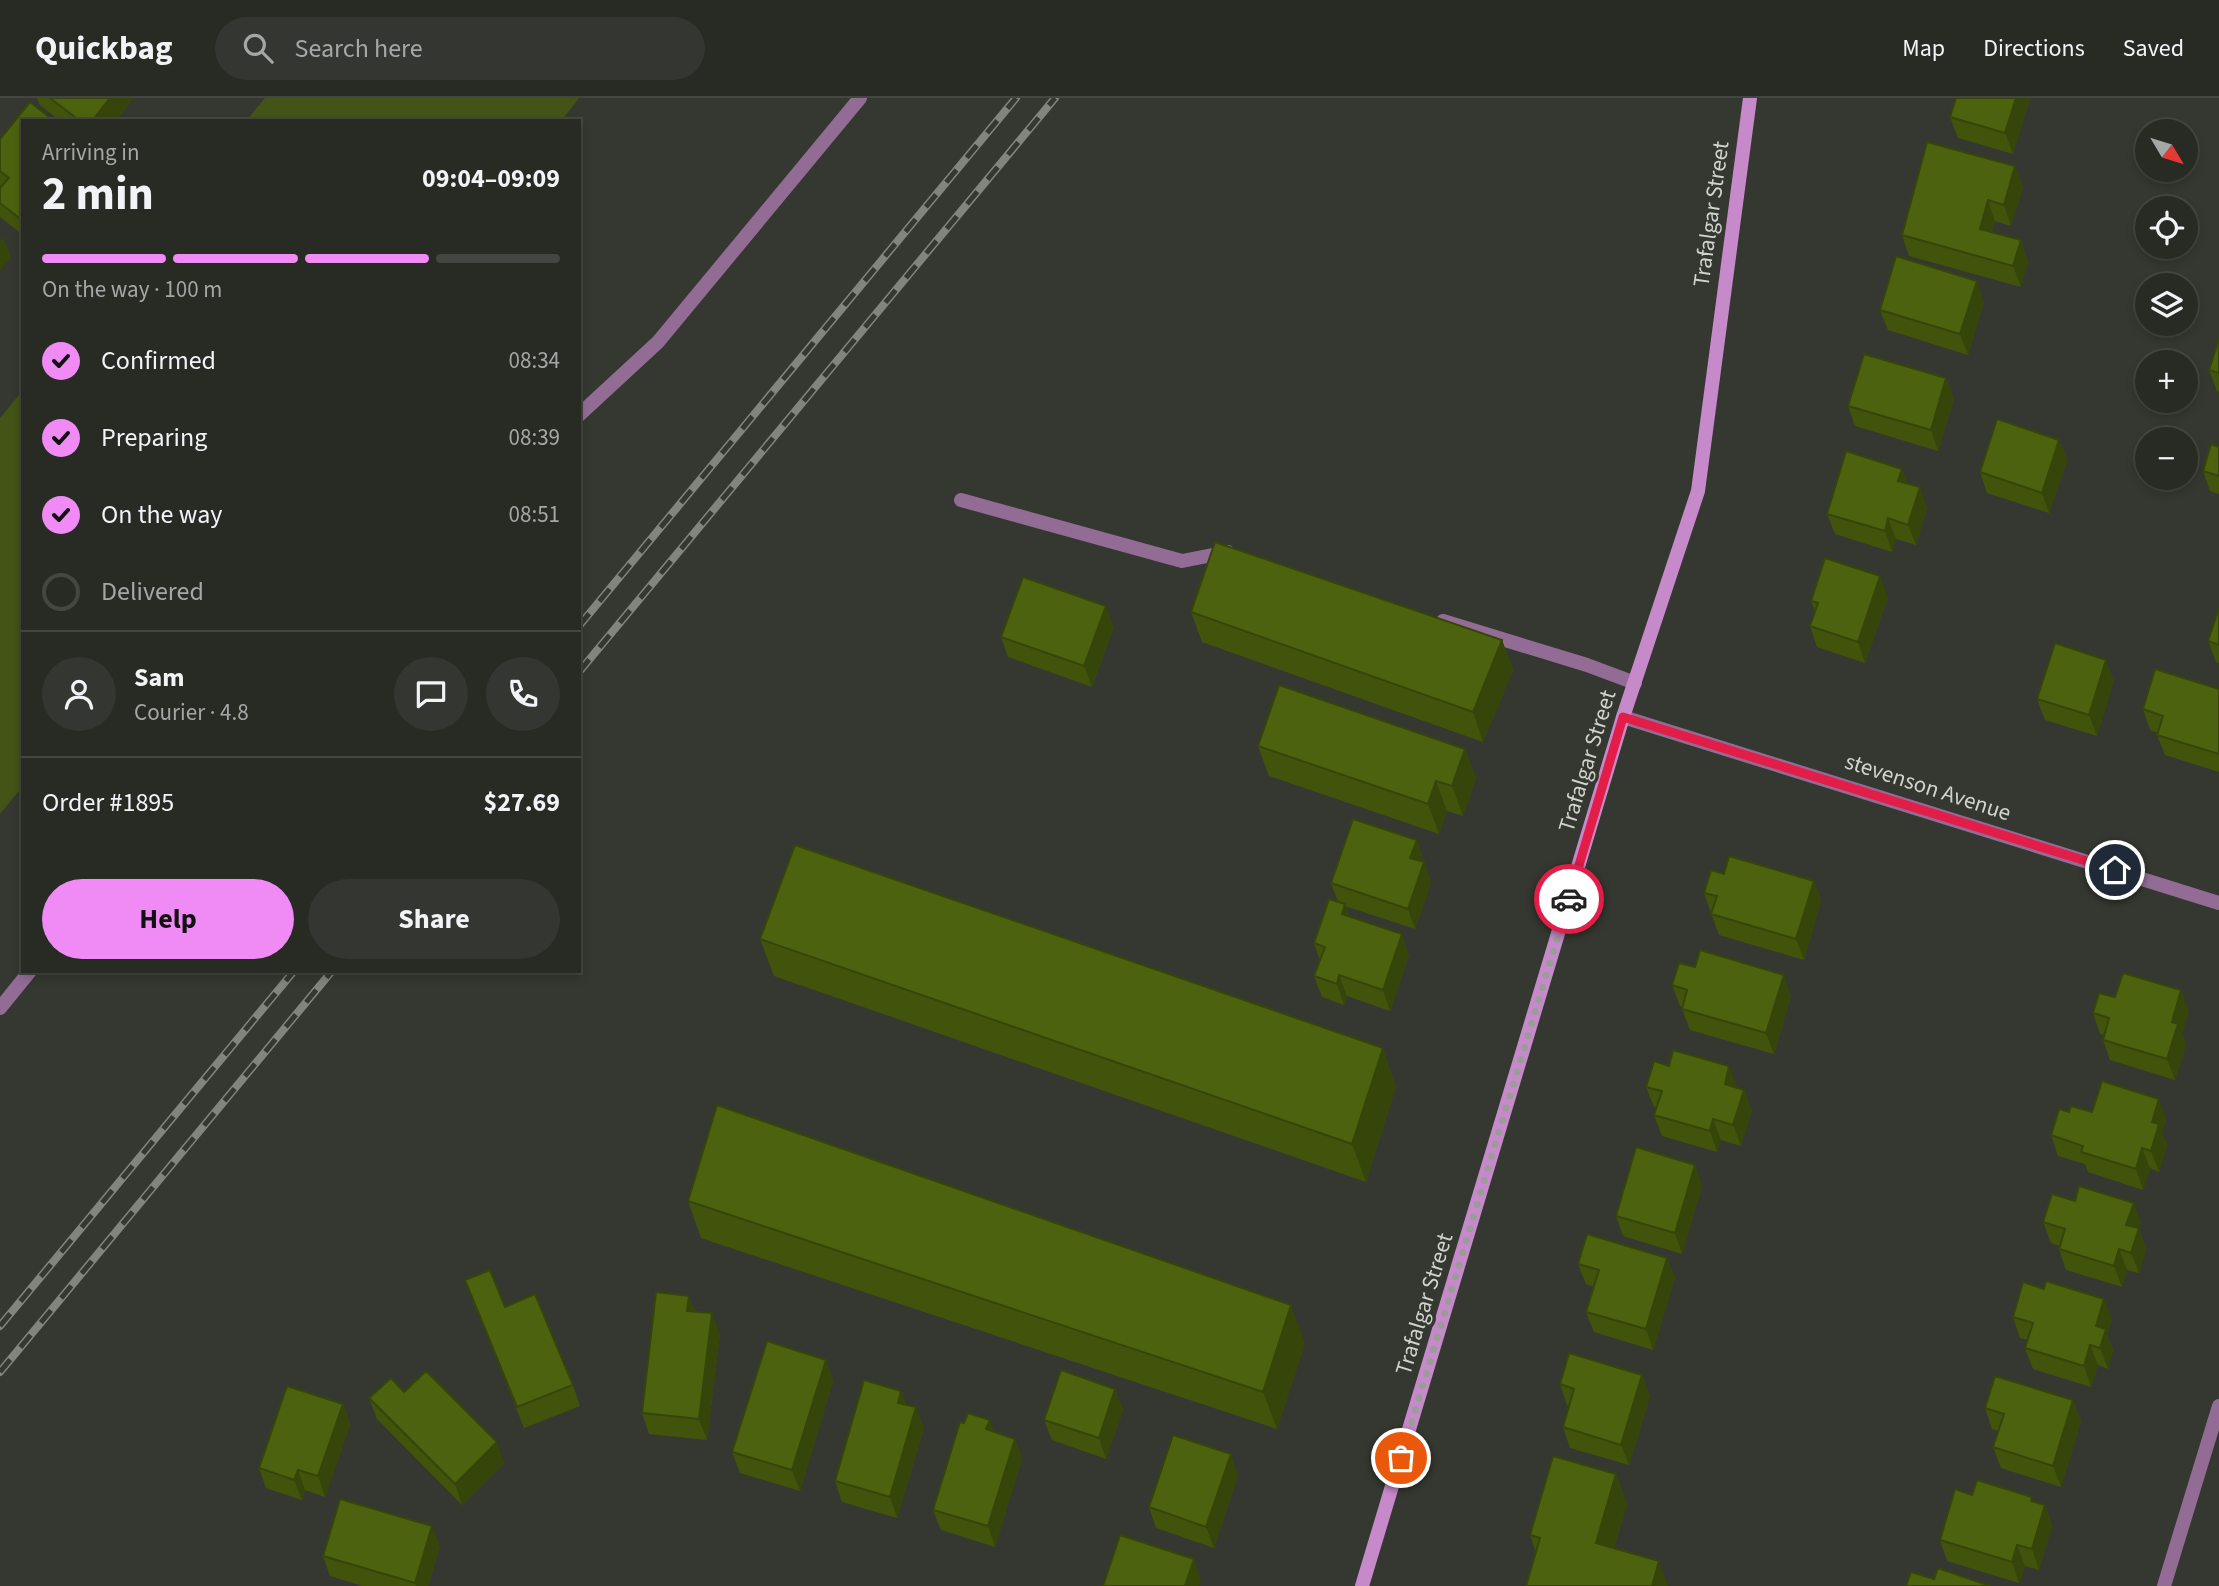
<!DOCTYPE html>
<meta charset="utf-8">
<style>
:root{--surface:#282a24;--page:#343631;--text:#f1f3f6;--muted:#a5a7a6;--line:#444641;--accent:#f08bf6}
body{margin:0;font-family:"Source Sans 3",sans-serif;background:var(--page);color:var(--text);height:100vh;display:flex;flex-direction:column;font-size:26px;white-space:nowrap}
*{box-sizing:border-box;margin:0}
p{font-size:23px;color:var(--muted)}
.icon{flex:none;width:38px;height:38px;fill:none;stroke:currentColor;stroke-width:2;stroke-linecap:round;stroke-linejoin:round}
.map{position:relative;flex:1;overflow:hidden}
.side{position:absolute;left:21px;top:21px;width:560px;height:854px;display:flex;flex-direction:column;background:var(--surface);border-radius:0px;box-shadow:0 4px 10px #0003,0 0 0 2px var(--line)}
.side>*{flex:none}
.needle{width:46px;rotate:128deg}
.tools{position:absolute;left:2135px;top:21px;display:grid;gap:14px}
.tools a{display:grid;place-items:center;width:63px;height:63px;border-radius:50%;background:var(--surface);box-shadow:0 4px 10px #0003,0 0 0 2px var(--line);font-size:35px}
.pin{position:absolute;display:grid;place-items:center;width:60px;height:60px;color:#fff;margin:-30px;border:4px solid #fff;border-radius:50%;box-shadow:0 2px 7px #0007}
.courier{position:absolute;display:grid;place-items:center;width:70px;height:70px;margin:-35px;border:5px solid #e11d48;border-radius:50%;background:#fff;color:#222;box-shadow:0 2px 9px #0007}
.head em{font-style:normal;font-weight:700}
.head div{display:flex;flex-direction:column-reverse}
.head{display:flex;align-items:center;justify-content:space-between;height:119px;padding:0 21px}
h1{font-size:46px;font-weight:700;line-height:52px}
.bar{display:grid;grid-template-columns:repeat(4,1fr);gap:10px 7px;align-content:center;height:84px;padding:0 21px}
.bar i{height:9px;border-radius:5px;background:var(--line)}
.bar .current{background:var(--accent)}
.bar p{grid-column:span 4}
.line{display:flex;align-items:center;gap:18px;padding:0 21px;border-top:2px solid var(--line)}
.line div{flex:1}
.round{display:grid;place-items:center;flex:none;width:74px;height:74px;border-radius:37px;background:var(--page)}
ol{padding:0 21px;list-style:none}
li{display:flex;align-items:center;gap:21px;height:77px}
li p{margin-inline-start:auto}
li .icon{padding:7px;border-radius:50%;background:var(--accent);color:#111;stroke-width:4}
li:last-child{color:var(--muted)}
li i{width:38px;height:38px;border:4px solid var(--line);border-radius:50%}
.primary-button{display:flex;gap:14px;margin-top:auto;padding:14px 21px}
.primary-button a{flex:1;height:80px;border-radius:42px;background:var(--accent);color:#111;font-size:28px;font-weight:700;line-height:80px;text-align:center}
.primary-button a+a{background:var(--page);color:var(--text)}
header{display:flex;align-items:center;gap:42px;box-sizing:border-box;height:98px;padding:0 35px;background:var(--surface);border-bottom:2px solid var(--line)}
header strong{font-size:33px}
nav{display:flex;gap:38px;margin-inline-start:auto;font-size:24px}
.search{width:490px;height:63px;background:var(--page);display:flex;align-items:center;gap:18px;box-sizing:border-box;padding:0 24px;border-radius:38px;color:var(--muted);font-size:26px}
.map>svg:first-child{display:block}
.green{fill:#435416}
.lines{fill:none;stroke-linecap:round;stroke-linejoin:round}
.lane{stroke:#936c95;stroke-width:14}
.street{stroke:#936c95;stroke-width:14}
.secondary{stroke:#c689ca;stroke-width:14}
.rail-casing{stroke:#82847e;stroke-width:8}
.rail{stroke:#353830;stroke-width:5;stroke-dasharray:16;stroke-linecap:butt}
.wall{fill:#42540c}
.shaded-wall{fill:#36450a}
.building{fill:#4d620e;stroke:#36450a;stroke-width:2}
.done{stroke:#9a9d97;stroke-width:7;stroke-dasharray:0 12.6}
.route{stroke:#e11d48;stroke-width:9}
.labels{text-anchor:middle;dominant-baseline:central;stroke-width:7;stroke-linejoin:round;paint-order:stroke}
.street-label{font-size:23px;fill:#d1d3ce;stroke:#353830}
</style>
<header>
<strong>Quickbag</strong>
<div class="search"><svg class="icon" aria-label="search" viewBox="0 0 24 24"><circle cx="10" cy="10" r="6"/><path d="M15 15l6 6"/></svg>Search here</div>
<nav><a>Map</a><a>Directions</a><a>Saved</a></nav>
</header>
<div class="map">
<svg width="2219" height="1488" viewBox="0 0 2219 1488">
<rect width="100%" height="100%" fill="#353830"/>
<path class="green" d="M265 0H579L561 23H246Z
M23 292V688L0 716V320Z"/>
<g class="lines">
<path class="lane" d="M579 317 658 244 860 0
M961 402 1182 463 1228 454
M1443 523 1587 567 1635 585
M0 910 30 873"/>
<path class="street" d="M1623 619 2219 805
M2164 1488 2219 1308"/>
<path class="secondary" d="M1362 1488 1623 619 1698 393 1750 0"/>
<defs>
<path id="rail" d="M579 528 1016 0
M579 574 1055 0
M0 1228 294 873
M0 1274 332 873"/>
</defs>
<use href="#rail" class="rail-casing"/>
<use href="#rail" class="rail"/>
</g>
<path class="wall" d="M37 0H133L116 23H60L40 7Z
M1956 0H2030L2013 56 1958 40 1950 19Z
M23 23V137L0 119V90L1 88 0 87V41Z
M2015 68 2023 89 2011 128 1995 123 1992 134 2028 163 2021 189 1909 158 1902 137Z
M1984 203 1968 257 1888 232 1880 212Z
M2219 241V294L2217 293 2209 272Z
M1946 280 1954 301 1938 353 1855 328 1848 308Z
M2059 342 2067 362 2049 415 1987 395 1980 374Z
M2219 349V396L2210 393 2203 373Z
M1902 371 1907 385 1927 410 1916 447 1896 441 1892 454 1835 436 1827 416Z
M1888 499 1865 565 1817 549 1810 528 1815 513 1811 503Z
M2219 510V565L2216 564 2208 543Z
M1191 514 1502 542 1513 572 1483 644 1202 544Z
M1114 529 1092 589 1008 559 1001 539Z
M2114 582 2097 638 2045 622 2037 601Z
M2219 591V674L2165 657 2157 637 2158 635 2150 632 2143 611Z
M1258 648 1465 651 1476 680 1463 718 1447 713 1439 736 1269 678Z
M1417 742 1431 785 1415 831 1345 808 1349 818 1409 857 1390 913 1347 898 1344 907 1322 899 1314 878 1320 862 1314 845 1338 804 1331 785Z
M1724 776 1814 783 1821 803 1804 862 1719 837 1704 795Z
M760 841 1396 988 1366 1084 774 878Z
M1672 887 1791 898 1774 956 1690 932 1682 911 1683 909 1680 908Z
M2115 899 2189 913 2182 935 2186 947 2175 982 2110 962 2103 942 2104 937 2100 936 2093 915Z
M1646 989H1737V990L1744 992 1752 1012 1741 1048 1721 1042 1717 1054 1662 1038 1654 1017 1657 1010 1654 1009Z
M2069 1014H2092L2166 1021 2162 1035 2167 1047 2159 1074 2150 1070 2143 1092 2088 1074 2085 1066 2058 1058 2051 1037Z
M1702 1088 1682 1156 1623 1138 1616 1118Z
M688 1103 1305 1245 1277 1331 701 1140Z
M2043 1124 2141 1125 2139 1132 2146 1151 2139 1175 2127 1172 2122 1189 2066 1172 2059 1151 2060 1148 2051 1145Z
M1667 1160 1675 1180 1653 1252 1594 1234 1586 1214 1594 1189 1586 1186 1578 1166Z
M465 1182 505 1209 573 1287 580 1308 524 1330Z
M695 1213 720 1236 707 1342 649 1336 642 1315Z
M2013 1219 2112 1222 2107 1236 2113 1252 2108 1271 2098 1267 2091 1289 2033 1271 2025 1250 2028 1242 2020 1240Z
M826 1262 833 1283 800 1393 740 1375 732 1354Z
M1642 1277 1650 1298 1629 1367 1570 1350 1563 1329 1569 1308 1567 1307 1560 1286Z
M1115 1291 1123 1312 1106 1361 1052 1342 1044 1322Z
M404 1294 504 1365 462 1407 377 1321 369 1300Z
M2073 1302 2081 1323 2061 1389 2001 1370 1993 1349 1999 1333 1992 1331 1985 1310Z
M343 1306 350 1327 325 1399 305 1392 302 1402 266 1390 259 1370Z
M906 1307 924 1330 897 1420 842 1404 835 1383Z
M994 1334 1015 1341 1022 1361 995 1449 941 1432 933 1412Z
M1616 1376 1627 1406 1614 1450 1536 1454 1530 1437Z
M1238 1377 1214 1450 1156 1430 1149 1409Z
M1972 1397 2034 1404 2045 1407 2052 1428 2039 1472 2025 1468 2019 1485 1947 1463 1940 1442Z
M440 1448 428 1488H363L330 1478 323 1458Z"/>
<path class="shaded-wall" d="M110 0H133L116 23H92Z
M2016 0H2030L2013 56 2005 35Z
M2015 68 2023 89 2011 128 2004 107Z
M1988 102 1995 123 1987 152 1980 131Z
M3 139 11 159 0 173V143Z
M2021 142 2028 163 2021 189 2013 168Z
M1977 183 1984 203 1968 257 1960 236Z
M1946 280 1954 301 1938 353 1931 332Z
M2059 342 2067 362 2049 415 2042 395Z
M1902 371 1910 391 1898 383Z
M1920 389 1927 410 1916 447 1908 427Z
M1888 420 1896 441 1892 454 1885 433Z
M1880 478 1888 499 1865 565 1858 544Z
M1106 508 1114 529 1092 589 1084 568Z
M1502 542 1513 572 1483 644 1473 614Z
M2106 562 2114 582 2097 638 2089 617Z
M1465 651 1476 680 1463 718 1452 688Z
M1436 683 1447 713 1439 736 1428 706Z
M1417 742 1431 785 1415 831 1408 811 1410 760Z
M1814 783 1821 803 1804 862 1796 841Z
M1345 806 1352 827 1342 816Z
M1402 836 1409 857 1390 913 1383 892Z
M1339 877 1347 898 1344 907 1337 886Z
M1784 877 1791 898 1774 956 1766 935Z
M2181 892 2189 913 2182 935 2186 947 2175 982 2167 961 2172 924Z
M1383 950 1396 988 1366 1084 1352 1046Z
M1729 968 1737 989 1732 1007 1725 986Z
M1744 992 1752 1012 1741 1048 1733 1027Z
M2159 1001 2166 1021 2162 1035 2167 1047 2159 1074 2151 1053 2152 1024Z
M1713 1021 1721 1042 1717 1054 1710 1033Z
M2142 1050 2150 1070 2143 1092 2136 1071Z
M1695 1067 1702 1088 1682 1156 1675 1135Z
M2134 1105 2141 1125 2139 1132 2146 1151 2139 1175 2131 1155 2126 1127Z
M2119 1151 2127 1172 2122 1189 2114 1168Z
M1667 1160 1675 1180 1653 1252 1646 1231Z
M689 1198 697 1219 687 1213Z
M2104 1201 2112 1222 2107 1236 2113 1252 2108 1271 2100 1250 2096 1228Z
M1291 1207 1305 1245 1277 1331 1263 1294Z
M712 1215 720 1236 707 1342 699 1321Z
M2090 1247 2098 1267 2091 1289 2084 1268Z
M826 1262 833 1283 800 1393 792 1372Z
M1642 1277 1650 1298 1629 1367 1621 1347Z
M1115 1291 1123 1312 1106 1361 1099 1340Z
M901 1293 909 1314 898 1305Z
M2073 1302 2081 1323 2061 1389 2053 1368Z
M343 1306 350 1327 325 1399 318 1378Z
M916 1309 924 1330 897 1420 890 1399Z
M990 1322 997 1343 986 1331Z
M1015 1341 1022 1361 995 1449 988 1428Z
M497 1344 504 1365 462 1407 455 1386Z
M1231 1356 1238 1377 1214 1450 1206 1429Z
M298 1372 305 1392 302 1402 294 1382Z
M1616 1376 1627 1406 1606 1475 1596 1445Z
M2045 1407 2052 1428 2039 1472 2032 1451Z
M432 1428 440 1448 428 1488H416L415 1485Z
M2017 1447 2025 1468 2019 1485 2012 1464Z
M1194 1461 1201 1482 1199 1488H1185Z
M1659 1463 1668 1488H1652Z"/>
<path class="building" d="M50 0H110L92 23H80Z
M1956 0H2016L2005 35 1950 19Z
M30 4 54 23H23V123L0 105V90L9 80 0 73V41Z
M1927 44 2015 68 2004 107 1988 102 1980 131 2021 142 2013 168 1902 137Z
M1896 158 1977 183 1960 236 1880 212Z
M2219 241V275L2209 272Z
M1864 256 1946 280 1931 332 1848 308Z
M1997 321 2059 342 2042 395 1980 374Z
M2211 346 2219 349V378L2203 373Z
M1846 353 1902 371 1898 383 1920 389 1908 427 1888 420 1885 433 1827 416Z
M1215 444 1502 542 1473 614 1191 514Z
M1825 460 1880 478 1858 544 1810 528 1818 505 1811 503Z
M1023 479 1106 508 1084 568 1001 539Z
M2219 510V547L2208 543Z
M2055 545 2106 562 2089 617 2037 601Z
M2155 571 2219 591V656L2157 637 2163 618 2143 611Z
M1279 587 1465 651 1452 688 1436 683 1428 706 1258 648Z
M1353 721 1417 742 1410 760 1424 764 1408 811 1331 785Z
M795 747 1383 950 1352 1046 760 841Z
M1729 758 1814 783 1796 841 1711 816 1717 798 1704 795 1711 772 1724 776Z
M1329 801 1345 806 1342 816 1402 836 1383 892 1339 877 1337 886 1314 878 1325 849 1314 845Z
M1700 852 1784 877 1766 935 1682 911 1687 892 1672 887 1679 865 1695 869Z
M2123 875 2181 892 2172 924 2178 926 2167 961 2103 942 2109 920 2093 915 2099 895 2115 899Z
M1673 952 1729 968 1725 986 1744 992 1733 1027 1713 1021 1710 1033 1654 1017 1662 993 1646 989 1654 963 1669 968Z
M2102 983 2159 1001 2152 1024 2159 1026 2151 1053 2142 1050 2136 1071 2081 1054 2083 1048 2051 1037 2059 1011 2069 1014 2071 1008 2092 1014Z
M717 1007 1291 1207 1263 1294 688 1103Z
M1636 1049 1695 1067 1675 1135 1616 1118Z
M2079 1088 2134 1105 2126 1127 2139 1130 2131 1155 2119 1151 2114 1168 2059 1151 2065 1131 2043 1124 2052 1096 2075 1103Z
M1587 1136 1667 1160 1646 1231 1586 1214 1599 1172 1578 1166Z
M490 1172 505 1209 535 1196 573 1287 517 1309 465 1182Z
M2046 1183 2104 1201 2096 1228 2106 1231 2100 1250 2090 1247 2084 1268 2025 1250 2033 1225 2013 1219 2023 1184 2044 1191Z
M656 1194 689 1198 687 1213 712 1215 699 1321 642 1315Z
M767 1243 826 1262 792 1372 732 1354Z
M1569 1255 1642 1277 1621 1347 1563 1329 1574 1291 1560 1286Z
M1061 1272 1115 1291 1099 1340 1044 1322Z
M426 1273 497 1344 455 1386 369 1300 391 1280 404 1294Z
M1995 1278 2073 1302 2053 1368 1993 1349 2004 1316 1985 1310Z
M864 1282 901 1293 898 1305 916 1309 890 1399 835 1383Z
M287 1288 343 1306 318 1378 298 1372 294 1382 259 1370Z
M968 1315 990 1322 986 1331 1015 1341 988 1428 933 1412 960 1324 964 1325Z
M1173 1337 1231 1356 1206 1429 1149 1409Z
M1553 1358 1616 1376 1596 1445 1659 1463 1652 1488H1526L1540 1440 1530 1437Z
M1977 1382 2032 1399 2031 1403 2045 1407 2032 1451 2017 1447 2012 1464 1940 1442 1955 1391 1972 1397Z
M340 1401 432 1428 415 1485 323 1458Z
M1120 1437 1194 1461 1185 1488H1103Z
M1938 1470 1990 1488H1906L1911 1474 1934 1481Z"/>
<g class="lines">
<path class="done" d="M1401 1360 1569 801"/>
<path class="route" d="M1569 801 1623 619 2115 772"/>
</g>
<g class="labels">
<g class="street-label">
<text transform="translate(1711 116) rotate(-82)">Trafalgar Street</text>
<text transform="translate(1587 663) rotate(-73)">Trafalgar Street</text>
<text transform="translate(1928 689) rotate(18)">stevenson Avenue</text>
<text transform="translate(1424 1206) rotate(-73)">Trafalgar Street</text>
</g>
</g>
</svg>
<div class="tools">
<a><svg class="needle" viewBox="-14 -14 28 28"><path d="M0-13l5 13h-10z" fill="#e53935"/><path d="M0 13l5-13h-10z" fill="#a5a7a6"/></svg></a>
<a><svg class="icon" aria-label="locate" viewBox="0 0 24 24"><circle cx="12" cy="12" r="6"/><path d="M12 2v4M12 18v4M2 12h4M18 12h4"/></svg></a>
<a><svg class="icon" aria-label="layers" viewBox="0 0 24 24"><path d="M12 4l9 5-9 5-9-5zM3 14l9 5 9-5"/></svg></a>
<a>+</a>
<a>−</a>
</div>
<div class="pin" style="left:1401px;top:1360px;background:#ea580c"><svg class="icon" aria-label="bag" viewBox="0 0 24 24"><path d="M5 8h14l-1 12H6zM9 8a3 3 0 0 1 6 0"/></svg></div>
<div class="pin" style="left:2115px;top:772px;background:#1f2937"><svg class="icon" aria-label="home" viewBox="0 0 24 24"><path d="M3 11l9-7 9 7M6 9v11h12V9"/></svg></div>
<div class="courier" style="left:1569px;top:801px"><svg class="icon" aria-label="car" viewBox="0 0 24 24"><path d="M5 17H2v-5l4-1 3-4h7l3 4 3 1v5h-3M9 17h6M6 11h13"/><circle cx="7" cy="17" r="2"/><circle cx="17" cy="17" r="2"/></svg></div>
<section class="side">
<div class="head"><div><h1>2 min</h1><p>Arriving in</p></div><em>09:04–09:09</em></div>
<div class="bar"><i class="current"></i><i class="current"></i><i class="current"></i><i></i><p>On the way · 100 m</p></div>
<ol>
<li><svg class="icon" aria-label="check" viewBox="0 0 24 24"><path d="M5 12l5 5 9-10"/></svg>Confirmed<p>08:34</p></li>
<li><svg class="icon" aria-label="check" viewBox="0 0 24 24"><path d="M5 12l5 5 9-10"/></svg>Preparing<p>08:39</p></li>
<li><svg class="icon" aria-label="check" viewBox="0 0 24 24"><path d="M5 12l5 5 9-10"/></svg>On the way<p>08:51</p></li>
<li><i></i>Delivered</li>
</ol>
<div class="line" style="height:126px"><a class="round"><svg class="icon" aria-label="person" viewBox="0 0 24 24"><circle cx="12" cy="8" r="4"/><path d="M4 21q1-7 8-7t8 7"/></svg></a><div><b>Sam</b><p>Courier · 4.8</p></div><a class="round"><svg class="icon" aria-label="chat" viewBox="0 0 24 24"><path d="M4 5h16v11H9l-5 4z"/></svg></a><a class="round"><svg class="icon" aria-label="phone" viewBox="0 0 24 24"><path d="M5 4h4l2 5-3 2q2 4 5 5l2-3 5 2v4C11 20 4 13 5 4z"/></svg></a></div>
<div class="line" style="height:91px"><div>Order #1895</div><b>$27.69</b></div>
<div class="primary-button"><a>Help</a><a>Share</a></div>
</section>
</div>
